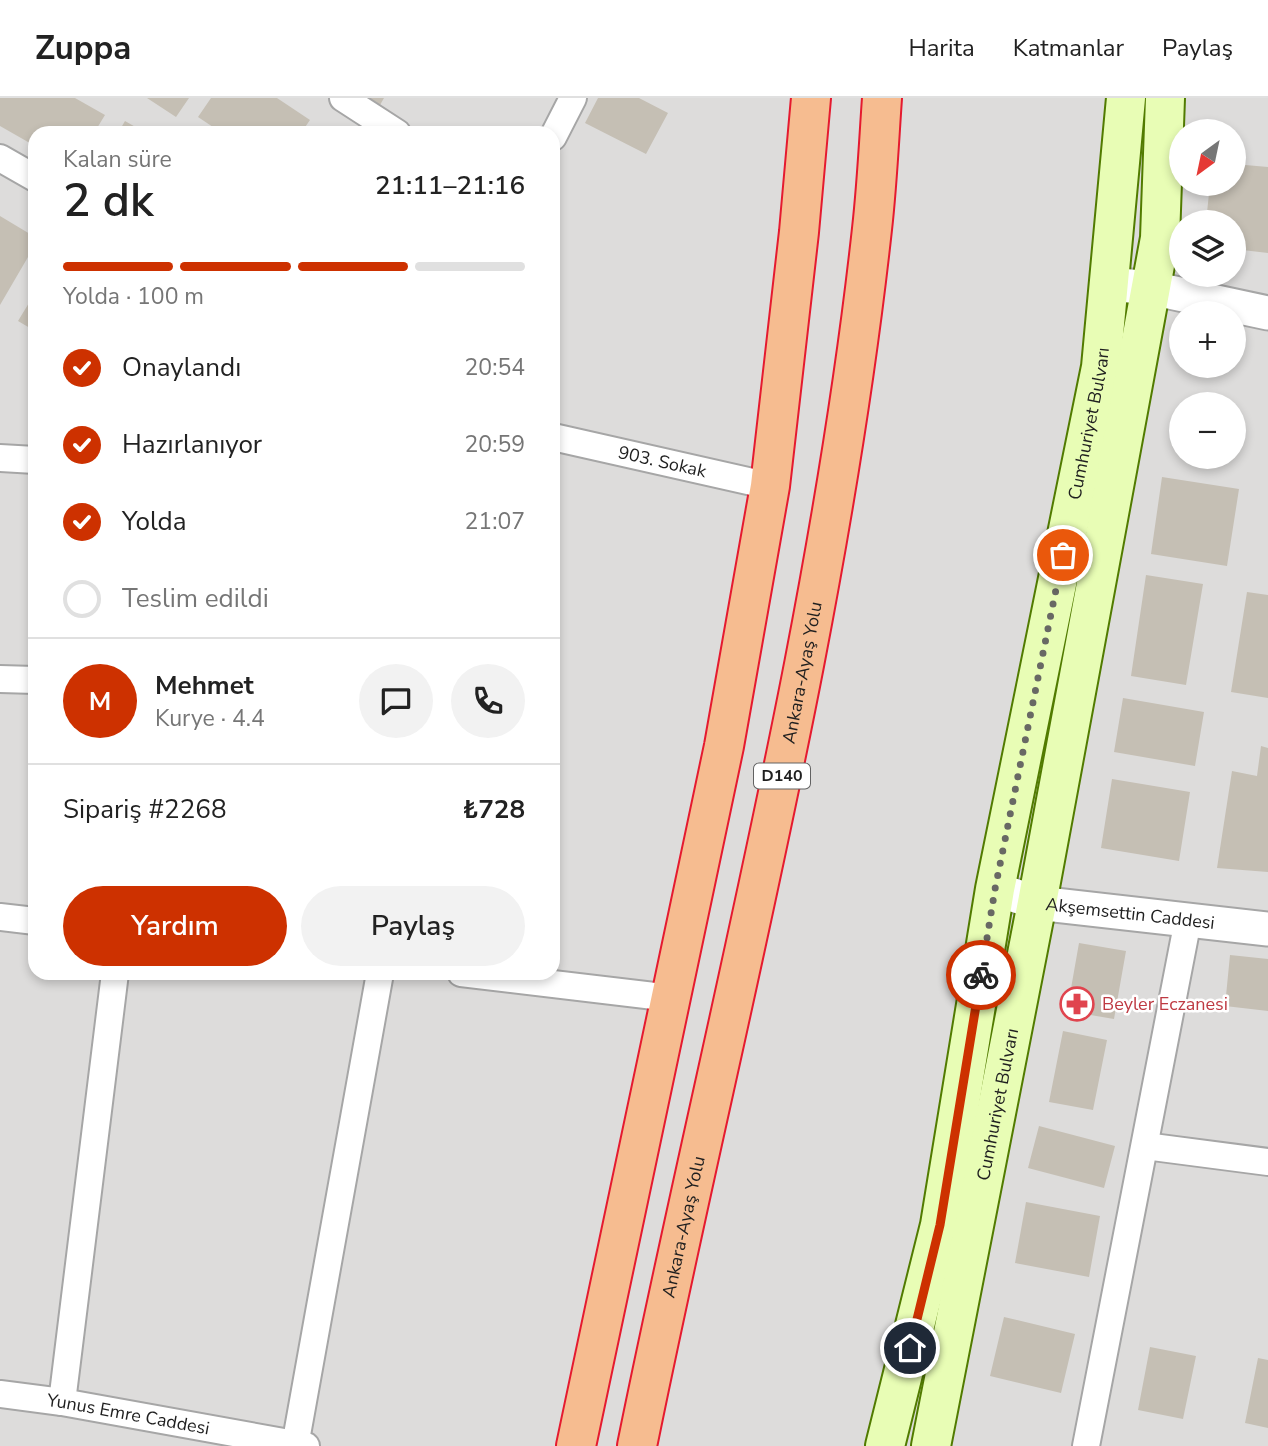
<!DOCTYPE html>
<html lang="tr">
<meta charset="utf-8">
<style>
:root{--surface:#fff;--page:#f2f2f2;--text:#222;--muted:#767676;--line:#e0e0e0;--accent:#cd3100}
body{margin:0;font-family:"Nunito Sans",sans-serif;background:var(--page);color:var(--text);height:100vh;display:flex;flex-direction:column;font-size:26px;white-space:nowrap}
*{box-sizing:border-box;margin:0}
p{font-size:23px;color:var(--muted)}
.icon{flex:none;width:38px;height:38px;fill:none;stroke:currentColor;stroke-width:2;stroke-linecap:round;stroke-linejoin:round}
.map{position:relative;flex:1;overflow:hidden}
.details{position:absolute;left:28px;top:28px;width:532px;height:854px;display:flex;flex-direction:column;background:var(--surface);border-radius:21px;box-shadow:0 4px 10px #0003}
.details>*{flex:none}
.needle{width:46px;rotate:213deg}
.tools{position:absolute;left:1169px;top:21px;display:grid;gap:14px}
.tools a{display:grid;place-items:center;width:77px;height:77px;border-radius:50%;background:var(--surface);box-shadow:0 4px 10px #0003;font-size:35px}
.pin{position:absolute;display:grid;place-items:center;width:60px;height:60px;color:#fff;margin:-30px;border:4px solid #fff;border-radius:50%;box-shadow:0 2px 7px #0007}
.courier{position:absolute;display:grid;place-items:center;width:70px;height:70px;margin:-35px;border:5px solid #cd3100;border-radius:50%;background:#fff;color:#222;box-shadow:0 2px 9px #0007}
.overview em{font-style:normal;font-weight:600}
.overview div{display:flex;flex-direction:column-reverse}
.overview{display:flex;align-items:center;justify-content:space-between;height:119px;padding:0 35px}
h1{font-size:46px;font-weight:600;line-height:52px}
.bar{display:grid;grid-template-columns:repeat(4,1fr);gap:10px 7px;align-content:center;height:84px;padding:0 35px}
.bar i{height:9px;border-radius:5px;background:var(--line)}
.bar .on{background:var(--accent)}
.bar p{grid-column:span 4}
.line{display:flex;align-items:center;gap:18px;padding:0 35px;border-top:2px solid var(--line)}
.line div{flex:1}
.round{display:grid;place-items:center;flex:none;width:74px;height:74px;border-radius:37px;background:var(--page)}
ol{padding:0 35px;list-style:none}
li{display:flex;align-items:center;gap:21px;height:77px}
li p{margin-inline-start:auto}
li .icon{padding:7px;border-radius:50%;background:var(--accent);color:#fff;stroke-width:4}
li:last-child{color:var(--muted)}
li i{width:38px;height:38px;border:4px solid var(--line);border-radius:50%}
.action{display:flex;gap:14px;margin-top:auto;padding:14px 35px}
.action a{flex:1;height:80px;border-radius:42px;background:var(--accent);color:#fff;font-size:28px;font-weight:600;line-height:80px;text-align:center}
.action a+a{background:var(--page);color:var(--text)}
header{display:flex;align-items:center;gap:42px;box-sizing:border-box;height:98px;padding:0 35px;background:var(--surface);border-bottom:2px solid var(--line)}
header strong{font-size:33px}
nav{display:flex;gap:38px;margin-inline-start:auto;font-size:24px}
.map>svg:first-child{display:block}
.residential{fill:#dddcdb;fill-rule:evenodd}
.building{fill:#c5bfb4}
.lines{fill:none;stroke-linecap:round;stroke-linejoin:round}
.minor-casing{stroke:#a6a6a6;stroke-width:30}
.tertiary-casing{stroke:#a6a6a6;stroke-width:37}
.secondary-casing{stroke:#517b00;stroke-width:42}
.trunk-casing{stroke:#e51a2f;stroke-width:42}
.minor{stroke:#fff;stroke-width:26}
.tertiary{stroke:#fff;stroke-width:33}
.secondary{stroke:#e8fdb5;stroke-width:38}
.trunk{stroke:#f6bc90;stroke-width:38}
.done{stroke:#686864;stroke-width:7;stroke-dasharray:0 12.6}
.route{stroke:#cd3100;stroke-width:9}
.labels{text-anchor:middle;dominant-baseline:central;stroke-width:5;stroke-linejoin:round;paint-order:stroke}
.shield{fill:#fff;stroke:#626262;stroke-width:2}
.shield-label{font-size:16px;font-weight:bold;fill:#1f1f1f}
.street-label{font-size:18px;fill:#1f1f1f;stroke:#fff}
.health-label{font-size:18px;fill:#be3a42;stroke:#fff;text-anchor:start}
</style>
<header>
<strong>Zuppa</strong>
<nav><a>Harita</a><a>Katmanlar</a><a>Paylaş</a></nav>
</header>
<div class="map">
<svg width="1268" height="1348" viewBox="0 0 1268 1348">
<rect width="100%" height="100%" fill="#f0efe4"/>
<path class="residential" d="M0 0H1268V1348H0ZM1181 33H1234V86H1181ZM35 35H553V875H35ZM1181 124H1234V177H1181ZM1181 215H1234V268H1181ZM1181 306H1234V359H1181Z"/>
<path class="building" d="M0 0H75L105 17 94 35H35V48L0 28Z
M147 0H189L176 19Z
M211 0H277L310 22 301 35H222L198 19Z
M369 0H384L380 7Z
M598 0H639L668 15 646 56 585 25Z
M125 23 146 35H118Z
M1234 66 1268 69V155L1234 151V124H1206L1210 86H1234Z
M0 118 35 139V147L0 207Z
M35 195V233L18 223Z
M1162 379 1239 391 1227 468 1151 456Z
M1146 477 1203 486 1186 587 1131 578Z
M1247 494 1268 497V600L1231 594Z
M1123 600 1204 614 1195 668 1114 654Z
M1261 648 1268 650V774L1217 770 1232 673 1257 678Z
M1112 681 1190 694 1179 763 1101 750Z
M1079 845 1126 853 1114 921 1067 913Z
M1230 857 1268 861V913L1225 908Z
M1063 933 1107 942 1093 1012 1049 1004Z
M1039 1028 1115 1048 1104 1090 1028 1070Z
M1026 1104 1100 1118 1089 1179 1015 1165Z
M1004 1219 1075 1236 1061 1295 990 1278Z
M1150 1249 1196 1258 1183 1321 1138 1312Z
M1258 1260 1268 1262V1330L1245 1325Z"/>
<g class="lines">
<defs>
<g id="minor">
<path d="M343 0 397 35"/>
<path d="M553 39 573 0"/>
<path d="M0 60 35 80"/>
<path id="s1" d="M553 339 770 388"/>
<path d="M0 360 35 362"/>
<path d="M0 581 35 582"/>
<path d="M0 819 35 823"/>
<path d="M461 875 671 900"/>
<path d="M1145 1048 1268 1064"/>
<path id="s2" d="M0 1296 62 1304 306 1348"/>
<path d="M62 1304 115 875"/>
<path d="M295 1348 380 875"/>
<path d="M1086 1348 1188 822"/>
</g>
<g id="tertiary">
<path d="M1109 186 1151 190 1268 215"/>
<path id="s3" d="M995 791 1037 805 1268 831"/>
</g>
<g id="secondary">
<path id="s4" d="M885 1348 940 1127 995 791 1101 269 1126 0"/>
<path id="s5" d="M931 1348 1037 805 1160 140 1165 0"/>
</g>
<g id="trunk">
<path d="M576 1348 724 648 770 388 799 134 811 0"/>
<path id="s6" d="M637 1348C719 943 827 542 872 131 877 87 879 43 882 0"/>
</g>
</defs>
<use href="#minor" class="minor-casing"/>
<use href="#tertiary" class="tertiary-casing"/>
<use href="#secondary" class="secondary-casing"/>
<use href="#trunk" class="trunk-casing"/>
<use href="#minor" class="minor"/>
<use href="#tertiary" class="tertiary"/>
<use href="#secondary" class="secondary"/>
<use href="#trunk" class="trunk"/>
</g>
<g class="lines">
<path class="done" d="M981 877 995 791 1063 457"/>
<path class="route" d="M910 1250 940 1127 981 877"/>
</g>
<defs>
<symbol id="pharmacy-ring" viewBox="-11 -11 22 22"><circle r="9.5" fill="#fff" stroke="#e0444e" stroke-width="1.5"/><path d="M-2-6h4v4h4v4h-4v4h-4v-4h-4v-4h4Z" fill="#e0444e"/></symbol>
</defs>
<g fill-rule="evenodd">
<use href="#pharmacy-ring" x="1058" y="887" width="38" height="38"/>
</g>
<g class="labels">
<rect class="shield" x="754" y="665.5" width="56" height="25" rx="5"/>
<g class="shield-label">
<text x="782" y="678">D140</text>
</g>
<g class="street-label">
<text stroke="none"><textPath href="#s4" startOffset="1043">Cumhuriyet Bulvarı</textPath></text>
<text stroke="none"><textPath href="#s1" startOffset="112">903. Sokak</textPath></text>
<text stroke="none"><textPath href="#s6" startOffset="791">Ankara-Ayaş Yolu</textPath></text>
<text stroke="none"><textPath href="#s3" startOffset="138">Akşemsettin Caddesi</textPath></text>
<text stroke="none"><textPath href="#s5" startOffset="348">Cumhuriyet Bulvarı</textPath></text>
<text stroke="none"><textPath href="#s6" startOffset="224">Ankara-Ayaş Yolu</textPath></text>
<text stroke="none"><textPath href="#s2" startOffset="130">Yunus Emre Caddesi</textPath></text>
</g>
<g class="health-label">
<text x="1102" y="906">Beyler Eczanesi</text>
</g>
</g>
</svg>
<div class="tools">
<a><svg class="needle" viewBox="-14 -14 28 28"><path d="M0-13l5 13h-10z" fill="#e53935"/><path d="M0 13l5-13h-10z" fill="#767676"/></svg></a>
<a><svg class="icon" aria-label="layers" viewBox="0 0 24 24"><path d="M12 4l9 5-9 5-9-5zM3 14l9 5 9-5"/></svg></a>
<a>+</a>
<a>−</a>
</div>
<div class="pin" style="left:1063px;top:457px;background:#ea580c"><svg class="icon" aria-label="bag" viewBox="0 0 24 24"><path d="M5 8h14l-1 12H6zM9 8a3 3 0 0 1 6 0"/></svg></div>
<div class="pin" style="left:910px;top:1250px;background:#1f2937"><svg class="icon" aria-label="home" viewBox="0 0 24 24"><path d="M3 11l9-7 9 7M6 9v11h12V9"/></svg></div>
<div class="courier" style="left:981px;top:877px"><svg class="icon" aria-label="bike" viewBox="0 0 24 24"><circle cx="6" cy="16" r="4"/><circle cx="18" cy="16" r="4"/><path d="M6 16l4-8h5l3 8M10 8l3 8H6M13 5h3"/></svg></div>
<section class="details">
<div class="overview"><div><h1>2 dk</h1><p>Kalan süre</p></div><em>21:11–21:16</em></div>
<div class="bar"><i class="on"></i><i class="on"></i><i class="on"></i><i></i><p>Yolda · 100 m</p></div>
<ol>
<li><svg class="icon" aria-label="check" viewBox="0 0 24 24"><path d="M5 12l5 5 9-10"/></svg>Onaylandı<p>20:54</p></li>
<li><svg class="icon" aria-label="check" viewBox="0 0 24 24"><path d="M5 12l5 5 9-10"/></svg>Hazırlanıyor<p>20:59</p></li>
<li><svg class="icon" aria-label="check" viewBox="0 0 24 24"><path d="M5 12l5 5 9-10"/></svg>Yolda<p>21:07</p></li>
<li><i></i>Teslim edildi</li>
</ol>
<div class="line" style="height:126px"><b class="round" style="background:var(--accent);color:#fff">M</b><div><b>Mehmet</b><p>Kurye · 4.4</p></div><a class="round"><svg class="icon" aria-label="chat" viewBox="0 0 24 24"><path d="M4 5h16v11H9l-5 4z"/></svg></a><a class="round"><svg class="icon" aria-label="phone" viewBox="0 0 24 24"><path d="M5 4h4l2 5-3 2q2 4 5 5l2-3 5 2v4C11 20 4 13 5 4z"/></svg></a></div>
<div class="line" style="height:91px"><div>Sipariş #2268</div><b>₺728</b></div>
<div class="action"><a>Yardım</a><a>Paylaş</a></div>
</section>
</div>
